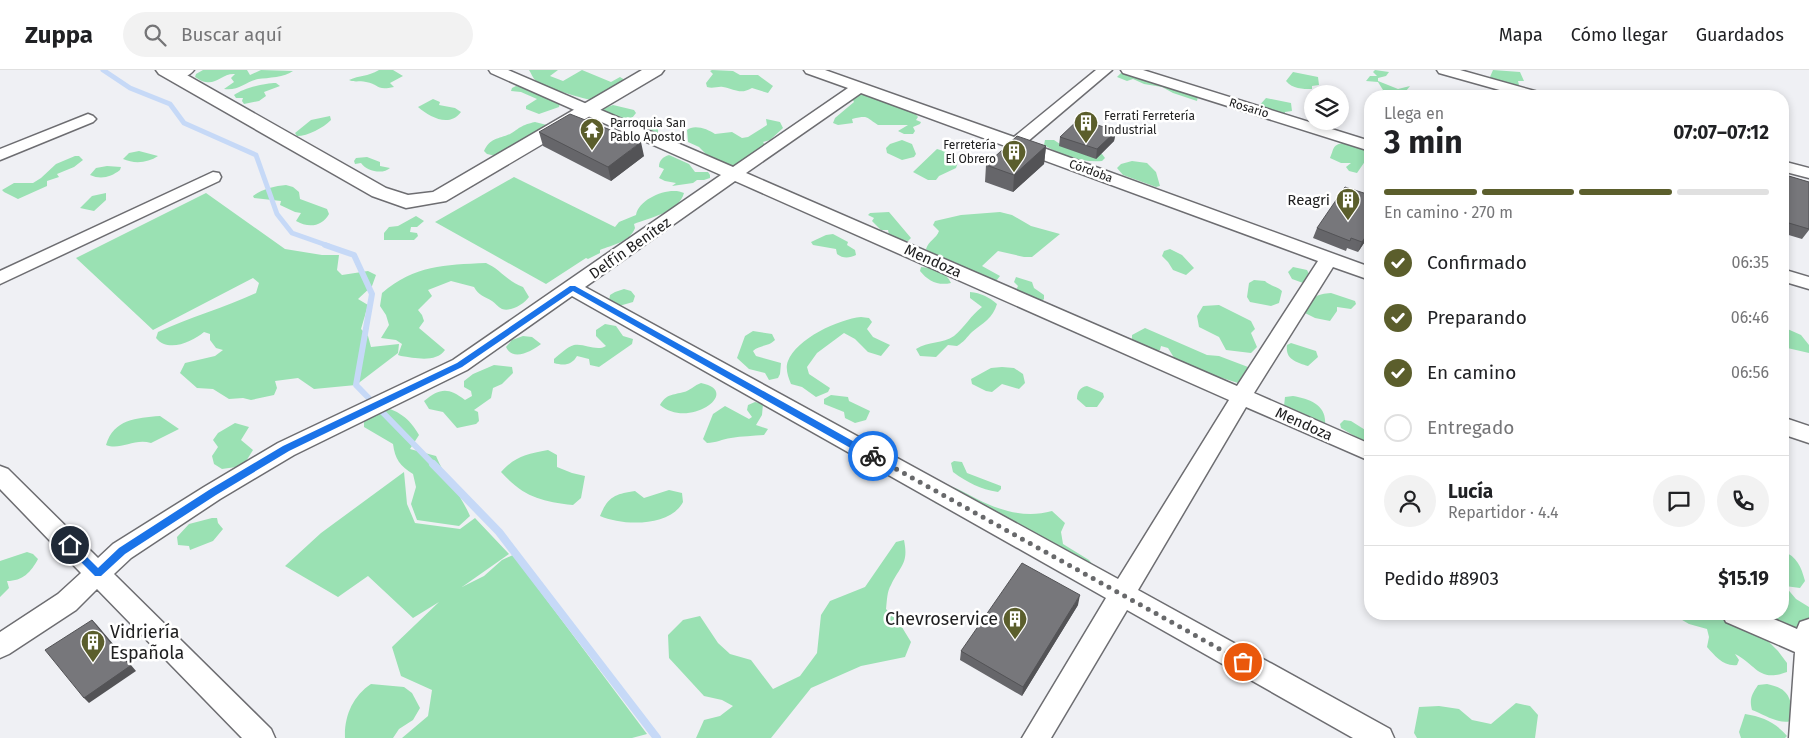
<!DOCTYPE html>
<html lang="es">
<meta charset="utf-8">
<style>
:root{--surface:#fff;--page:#f2f2f2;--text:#202124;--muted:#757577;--line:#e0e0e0;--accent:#5b5e2c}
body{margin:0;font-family:"Fira Sans",sans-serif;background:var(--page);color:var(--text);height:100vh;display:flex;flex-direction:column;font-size:19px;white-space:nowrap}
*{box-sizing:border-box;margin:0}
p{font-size:16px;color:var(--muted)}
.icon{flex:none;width:28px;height:28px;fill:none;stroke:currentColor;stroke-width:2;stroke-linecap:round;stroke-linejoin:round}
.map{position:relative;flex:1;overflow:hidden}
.drawer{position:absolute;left:1364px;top:20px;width:425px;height:530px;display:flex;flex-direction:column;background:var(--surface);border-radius:20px;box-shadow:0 2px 8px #0003}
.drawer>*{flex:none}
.tools{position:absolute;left:1304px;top:15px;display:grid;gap:10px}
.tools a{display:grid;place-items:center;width:45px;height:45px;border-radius:50%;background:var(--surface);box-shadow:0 2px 8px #0003;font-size:25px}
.pin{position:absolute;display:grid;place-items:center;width:42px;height:42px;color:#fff;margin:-21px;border:2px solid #fff;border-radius:50%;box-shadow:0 1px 5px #0007}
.courier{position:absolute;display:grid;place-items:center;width:50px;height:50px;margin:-25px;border:4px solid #1a73e8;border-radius:50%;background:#fff;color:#222;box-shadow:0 1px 6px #0007}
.overview em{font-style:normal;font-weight:700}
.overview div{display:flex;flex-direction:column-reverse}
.overview{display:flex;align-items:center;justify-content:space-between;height:85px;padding:0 20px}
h1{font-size:32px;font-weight:700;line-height:38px}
.bar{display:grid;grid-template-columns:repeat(4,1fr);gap:8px 5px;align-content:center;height:60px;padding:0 20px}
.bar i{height:6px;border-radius:4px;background:var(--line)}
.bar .active{background:var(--accent)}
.bar p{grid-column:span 4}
.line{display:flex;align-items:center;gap:12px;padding:0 20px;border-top:1px solid var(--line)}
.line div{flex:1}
.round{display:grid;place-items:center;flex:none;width:52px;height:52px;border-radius:26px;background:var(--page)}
ol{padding:0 20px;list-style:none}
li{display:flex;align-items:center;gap:15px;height:55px}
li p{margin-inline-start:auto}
li .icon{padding:5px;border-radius:50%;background:var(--accent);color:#fff;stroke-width:4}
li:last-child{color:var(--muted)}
li i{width:28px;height:28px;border:2px solid var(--line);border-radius:50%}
header{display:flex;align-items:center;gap:30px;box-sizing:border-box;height:70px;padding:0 25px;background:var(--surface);border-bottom:1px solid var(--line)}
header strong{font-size:24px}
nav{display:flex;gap:28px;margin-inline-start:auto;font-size:18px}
.search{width:350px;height:45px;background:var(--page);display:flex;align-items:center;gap:12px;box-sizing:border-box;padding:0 18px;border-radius:28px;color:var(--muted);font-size:19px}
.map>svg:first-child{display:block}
.green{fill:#9ae1b3}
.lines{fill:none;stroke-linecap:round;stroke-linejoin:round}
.stream-far2{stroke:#c6d9f7;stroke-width:5}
.stream-far1{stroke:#c6d9f7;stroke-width:6}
.stream{stroke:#c6d9f7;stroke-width:8}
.minor-casing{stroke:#6d6d71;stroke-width:3}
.tertiary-casing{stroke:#6d6d71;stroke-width:3}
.minor{fill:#fff;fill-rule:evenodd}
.tertiary{fill:#fff;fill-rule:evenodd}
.wall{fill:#66666a}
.shaded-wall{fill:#535356}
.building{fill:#77777b;stroke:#535356}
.route{fill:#1a73e8}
.done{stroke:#68696b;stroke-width:5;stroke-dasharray:0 9}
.labels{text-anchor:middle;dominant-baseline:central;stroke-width:5;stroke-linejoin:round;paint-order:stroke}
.far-street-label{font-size:12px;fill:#202021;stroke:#fff}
.far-poi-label{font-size:12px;fill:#202021;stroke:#fff;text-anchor:start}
.poi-label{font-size:15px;fill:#202021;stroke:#fff;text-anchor:end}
.street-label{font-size:15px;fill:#202021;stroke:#fff}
.near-poi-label{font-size:18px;fill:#202021;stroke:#fff;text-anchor:end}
</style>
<header>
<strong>Zuppa</strong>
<div class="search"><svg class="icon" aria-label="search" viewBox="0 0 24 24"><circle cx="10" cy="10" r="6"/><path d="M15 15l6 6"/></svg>Buscar aquí</div>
<nav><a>Mapa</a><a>Cómo llegar</a><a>Guardados</a></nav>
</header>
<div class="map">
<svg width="1809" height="668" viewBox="0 0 1809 668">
<rect width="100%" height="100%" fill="#eff0f4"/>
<path class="green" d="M203 0H247L250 5 261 0 293 1C285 7 268 8 258 9 245 12 239 21 224 19L234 12 231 8 235 4C219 3 215 21 195 7L196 4Z
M379 0H393L403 6 390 13 394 17C375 21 380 14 366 12 360 10 356 13 349 10 360 5 367 7 379 0Z
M529 0H558L550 6 563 11 582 0 611 12 620 7 625 10 624 19C616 22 607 28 598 30 590 32 543 17 535 10 533 8 531 3 529 0Z
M712 0 733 1 740 5H758L773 16 768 23 752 18C740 25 735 19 723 17 718 16 713 19 707 17L706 13 713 4 710 1Z
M1375 0 1389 2 1386 6 1378 8V11L1398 19 1410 16 1406 21 1407 24 1405 26H1383L1378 24 1383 20 1378 12 1366 11 1370 6H1377L1373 2Z
M1493 0 1520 2 1524 11H1518L1519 15C1507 15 1499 14 1490 7Z
M1293 2 1318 7 1319 15 1312 16V19C1302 19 1293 19 1286 11Z
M1121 3H1130L1198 26 1197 31 1173 23 1162 17 1144 14 1133 9 1127 11 1117 7Z
M276 13 280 16 264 22 266 26 259 31 244 34 242 31 243 28H236L234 25C243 18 265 13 276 13Z
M516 16 522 17 528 21 545 25 560 33 559 37 539 44 526 39V36L537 29 521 22 511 21 512 18Z
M866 19 914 42 918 47 916 50 921 52 920 54 913 57 915 61 913 64H904L898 61 908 55H878C865 47 869 45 852 49L853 53 838 55 833 53 835 48 854 32 851 26Z
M1266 28 1291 33 1292 41 1285 42V46L1258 37Z
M433 29 440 32 439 35 455 38 461 42C449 58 430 47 418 37Z
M613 35 634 40 636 43 632 48 658 59V63L655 66 600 43 605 38Z
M330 46 331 50C323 58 308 66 297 66L295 63 311 50Z
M766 49 780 52 783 58 770 70 763 72 765 75 737 95 729 96 712 90 699 77 688 72 687 60C694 54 708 59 715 64L732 62 742 68 748 67 767 55Z
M535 52 547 55 546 57 496 86 487 84 484 81C490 68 498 69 510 64 520 58 521 55 535 52Z
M902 70 912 74 916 84 914 87 902 90 887 83 886 78 890 74Z
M1045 70H1054L1066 78 1102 84 1105 88 1102 91C1083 93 1060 85 1044 75Z
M1343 73H1354L1370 79V88L1368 87 1357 103 1349 101 1346 97 1351 93H1341L1330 88C1334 79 1332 75 1343 73Z
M937 79 953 84V88L958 92 956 98 939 106 936 110H928L913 102Z
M139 81 158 86C148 93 134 94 123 89L129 83Z
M669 85 689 94 695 102H708L710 105V108L704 110H697L693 113 672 116 676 113 665 111 659 108 664 99 659 97C659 90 663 87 669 85Z
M75 86H79L83 90 74 97 57 104 59 107 47 111V116L18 129 4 122 2 120 14 113H33L41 108 56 94Z
M367 87 380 92V96L390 98C383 105 366 101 361 93L355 94 354 91 356 88Z
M1132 91 1147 93 1156 102 1160 116 1156 117 1123 105 1117 98 1121 94Z
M107 96 121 97 120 100C111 107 101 110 90 105L96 98Z
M514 107 615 157 619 152 636 145C639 128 670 116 684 123 679 142 649 148 634 154L635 158C630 172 612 175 600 180V183L588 189 586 188 546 214 435 152Z
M286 115 293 117 299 122 300 129 327 139 329 144C322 157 308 158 296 151L301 143 295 142 280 135 281 131 254 128 253 126C262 119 275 116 286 115Z
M106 123V130L94 141 80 138 92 126Z
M206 123 285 179 322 185H339L337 200 342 205 368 201 376 205 372 216 358 229 368 235 361 259 368 266 371 277 399 274 398 283 356 315 314 319 298 308 275 311 277 318 274 325 251 330 243 328 229 329 213 319 197 318 180 303 185 293 215 286 223 280 216 278 210 270V264L204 262C192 272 168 283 156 268L158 262C190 247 224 238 256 223L259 213 253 208 153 260 76 188Z
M889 142 911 168 908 171 895 170 889 165 888 160H881L872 151 874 148 868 145 870 143Z
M1000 142 1012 145 1031 156 1060 164 1032 187H1024L998 181 982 196 1000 206 996 211H987L957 196V193L933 188 926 179C929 170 936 169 939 161L933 155 935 151 961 145Z
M416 146 424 151 417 157H411L410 162 417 163 418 166 414 170H384V163L389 157 398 156Z
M833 164 848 172 847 175 855 180 856 185C850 188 843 189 837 184L836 179 813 175 811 172 826 165Z
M1170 179 1182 185 1194 198 1186 205 1173 200 1168 192 1162 186 1164 181Z
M486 193C500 199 508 212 523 217L529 227C524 234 511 242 502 239 498 237 495 233 492 231 484 226 479 226 474 217L451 211 428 220 432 226 418 240 422 245 424 251 419 258 445 280C436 293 415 288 401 286L398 285 402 274 396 270 381 268 389 255 386 245 380 236 382 223C415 195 444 195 486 193Z
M921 197C933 198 946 201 951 213 938 216 928 211 920 201Z
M1293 197 1307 200 1310 206 1306 214 1292 209 1288 202Z
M1016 207 1032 212 1034 218 1044 225V229L1041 232 1015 222 1018 216 1014 212Z
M1254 210 1265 211C1270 216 1277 216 1282 221L1279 233 1271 236 1250 232 1247 227 1249 213Z
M624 219 631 221 635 226 633 232 619 236 609 231 610 225 615 222Z
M970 222C981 223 989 227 997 234 993 248 983 253 972 262 967 267 964 272 957 276L948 275 936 287 920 286 916 279C928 271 943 274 954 266 965 257 971 245 982 237L970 228Z
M1331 223 1355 231 1356 234 1351 239 1337 237V241L1330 251 1315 248 1305 243 1304 239C1312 227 1317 224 1331 223Z
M1219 235 1251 251 1255 259 1251 263 1257 277 1251 283 1226 280 1219 267 1199 257 1197 246 1203 236Z
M861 247 869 248 872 252 867 259 873 267 890 275 881 286 868 282 855 269 844 263 817 283 807 297 809 304 830 318 828 322 816 327 802 317 791 314C788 307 785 298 788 291 796 269 839 249 861 247Z
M605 254 616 256 623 266 633 269 632 274 599 297 590 295 589 289 577 286C572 295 564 296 554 293V289C560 284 567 277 574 275 585 273 596 282 606 276L596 266V260Z
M1783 257 1801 265 1809 275V283L1783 277Z
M1145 258 1207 285 1219 286 1248 297 1238 313 1178 294 1168 278 1161 276 1160 280 1157 281 1132 272V265Z
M753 261 772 264 775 270C768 277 759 275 753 281L756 286 781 293 780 304 778 308 769 310 765 303 749 299 737 288 745 266Z
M523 266 532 267 541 274C532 281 513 292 506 277L512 270Z
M1291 273 1316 281 1318 287 1308 296C1297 292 1285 290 1287 275Z
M494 295 512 297 513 303 502 314 493 318 491 328 474 340 478 342 479 351 476 354 457 358 443 342 429 339 424 331C440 318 448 317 465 330L472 326 471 321 464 317V311L473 304Z
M1002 297 1014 298 1023 304 1025 313 1019 319 1002 314 992 322 986 321 972 314 971 309 991 298Z
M701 313C743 321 689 360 660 335 666 324 673 325 684 322 689 321 695 315 701 313Z
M1087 316 1103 323 1104 327 1097 337H1086L1077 329C1077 322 1080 317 1087 316Z
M831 325 848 327 849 331 870 341 866 350 855 353 845 348 844 342 824 334V329Z
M1293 326C1310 329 1327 335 1325 355L1284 336 1285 327Z
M755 332 763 334 762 345 756 355 768 359 764 365C753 366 742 366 731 368 722 369 716 373 707 373L703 369 713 344 725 336 749 349 752 347 747 340 748 335Z
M378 337C397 338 410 349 419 365L410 379 436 386C445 408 461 425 470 446L459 456 417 450 411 434 416 417 413 404C400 396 395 389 393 374L364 357V347Z
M160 346 179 359 151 373C134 368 120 381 106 375 114 349 136 348 160 346Z
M1344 350 1351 351 1370 363V372L1366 373 1341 358 1340 354Z
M235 353 249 357 241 370 253 380 243 396 222 399 214 394 212 386 218 377 213 370 218 363Z
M548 380 557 385V397L572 403 585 406 581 428 573 435C540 431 524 427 501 402 516 386 526 384 548 380Z
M954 391 962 392 967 403 1001 416V419L998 422C980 419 968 413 953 402L951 393Z
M404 402 407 434 415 453 460 459 475 448 509 484 462 517 484 506 502 490 513 485 647 664 632 668H402L428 646 432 620 401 606 392 577 439 532 413 548 368 506 338 527 285 496 321 463Z
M939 413C956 416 968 425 983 432 1005 442 1028 448 1052 441L1065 453 1061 462 1063 474 1089 490 1105 510 1090 517C1072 511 1060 499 1045 489 1010 467 972 449 935 433L932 420Z
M669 420 682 423 683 432C670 457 623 456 600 446 608 426 616 424 635 421L644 428Z
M212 448H217L218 453 223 459 213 471 190 480 189 476 178 475 177 467 189 454Z
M904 470C909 494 900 496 891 515 887 521 887 531 886 539L900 554 911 572 905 587 861 596 811 618 771 668H696L704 650 720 646 733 636 722 630 704 626 669 588 668 565 683 550 700 546 718 573 730 584 751 590 773 619 800 606 817 583 821 545 830 531 865 517 896 472Z
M1783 481C1797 487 1801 496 1805 511L1800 518 1785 516 1796 529 1809 537V566L1789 562 1749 544H1782Z
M27 482 33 484 38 489C31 502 23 511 7 511L9 518 0 527V491Z
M1672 544H1712L1763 566 1778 581 1787 593V602C1758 613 1756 594 1735 584L1739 590 1737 595C1724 597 1715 586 1707 577L1709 567 1707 559 1689 554Z
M371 614 404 617 412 623 420 638 413 650 399 659 393 668H345C344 646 353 626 371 614Z
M1767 614C1791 619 1790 629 1794 650 1781 656 1765 645 1752 640 1749 629 1752 624 1758 615Z
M1516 633 1530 636 1538 645 1535 668H1417L1414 663 1419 637 1439 636 1459 639 1472 650 1491 654Z
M1745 644C1763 647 1775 652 1787 666L1785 668H1741L1739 662Z"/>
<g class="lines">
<path class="stream-far2" d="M103 0 130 18 170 34 184 53 256 85 277 144 292 163 329 176"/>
<path class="stream-far1" d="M325 175 354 185 372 224 356 315 434 395"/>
<path class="stream" d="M433 394 499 462 657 668"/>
<defs>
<path id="minor" d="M174 0H194C189 7 177 10 169 8L167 5Z
M489 0H508L733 97 848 18 806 3 804 0H825L1014 67 1096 0H1112L1027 72 1370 197V210L1333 197 1254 323 1370 374V391L1246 337 1138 520 1390 659 1394 668H1353L1127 540 1051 668H1022L1106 528 572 226 467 300 294 385 220 429 131 488 114 504 271 659 275 668H242L97 519 76 540 9 584 0 588V562L58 524 81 503 0 419V396L8 399 98 488 113 474 204 417 278 373 453 290 721 105 491 3ZM861 23 1318 191 1237 316 746 103ZM735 111 1229 330 1118 509 585 217Z
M1121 0H1143L1370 71V81L1123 3Z
M1437 0H1460L1542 23 1544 26H1521L1439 3Z
M88 44 93 46 96 49 93 52 0 90V79Z
M1782 91 1809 98V108L1782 101Z
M213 102 219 103 221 107 219 111 0 214V201Z
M1782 199 1809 207V219L1782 211Z
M1782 347 1809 356V373L1782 364Z
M1722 544H1762L1797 559 1800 552 1809 549V668H1789L1795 582 1726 552Z"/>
<path id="tertiary" d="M156 0H178L386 118 408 125 433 122 642 0H664L661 4 446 131 406 138 372 126 159 4Z"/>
</defs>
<use href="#minor" class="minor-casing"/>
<use href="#tertiary" class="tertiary-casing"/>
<use href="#minor" class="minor"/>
<use href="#tertiary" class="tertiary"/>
</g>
<path class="wall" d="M1116 61 1114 71 1096 89 1059 76 1060 67Z
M539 62 644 86 611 111 543 76Z
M1046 76 1044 94 1013 122 985 112 986 95Z
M1782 104 1809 112V160L1802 169 1782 163Z
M1370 125V164L1358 182 1347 178 1346 181 1313 168 1317 158Z
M1078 535 1022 626 960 590 961 581Z"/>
<path class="shaded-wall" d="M1116 61 1114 71 1096 89 1097 79Z
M641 72 644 86 611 111 608 97Z
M1046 76 1044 94 1013 122 1014 105Z
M1370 160V164L1358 182 1362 172Z
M1080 525 1078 535 1022 626 1023 617Z
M92 550 97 555 136 601 89 633 84 628Z"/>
<path class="building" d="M570 44 641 72 608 97 539 62Z
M1079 49 1116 61 1097 79 1060 67Z
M1017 66 1046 76 1014 105 986 95Z
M1782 104 1809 112V159L1782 151Z
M1345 117 1370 125V160L1362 172 1351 168 1350 171 1317 158Z
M1022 493 1080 525 1023 617 961 581Z
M92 550 130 596 84 628 45 580Z"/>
<path class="route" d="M570 216H575L876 384V389H870L573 221 462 297 289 381 216 425 125 484 101 506H95L67 478V473H73L98 498 119 478 209 420 283 376 457 293Z"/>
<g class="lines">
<path class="done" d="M873 386 1243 592"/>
</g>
<defs>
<symbol id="building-pin" viewBox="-11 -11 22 30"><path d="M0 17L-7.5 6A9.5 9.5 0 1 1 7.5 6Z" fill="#5b5e2c" stroke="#fff"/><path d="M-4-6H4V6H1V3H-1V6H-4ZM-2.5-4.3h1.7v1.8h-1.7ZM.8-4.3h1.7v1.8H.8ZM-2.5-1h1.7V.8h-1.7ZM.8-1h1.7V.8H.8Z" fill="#fff"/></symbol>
<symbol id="temple-pin" viewBox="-11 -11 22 30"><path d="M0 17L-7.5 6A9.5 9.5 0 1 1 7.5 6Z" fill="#5b5e2c" stroke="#fff"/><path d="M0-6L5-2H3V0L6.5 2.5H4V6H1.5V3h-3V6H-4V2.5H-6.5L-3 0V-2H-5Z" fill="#fff"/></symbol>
</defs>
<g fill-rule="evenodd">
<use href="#building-pin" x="1072" y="39" width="28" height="38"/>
<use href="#temple-pin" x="578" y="46" width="28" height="38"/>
<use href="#building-pin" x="1000" y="68" width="28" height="38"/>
<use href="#building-pin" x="1334" y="116" width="28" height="38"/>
<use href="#building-pin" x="1001" y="535" width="28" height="38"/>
<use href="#building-pin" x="79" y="558" width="28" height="38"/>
</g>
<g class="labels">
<g class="far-street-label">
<text transform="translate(1249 38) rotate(17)">Rosario</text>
<text transform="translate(1091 101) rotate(20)">Córdoba</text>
</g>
<g class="far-poi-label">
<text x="1104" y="46">Ferrati Ferretería<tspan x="1104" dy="14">Industrial</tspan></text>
<text x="610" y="53">Parroquia San<tspan x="610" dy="14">Pablo Apostol</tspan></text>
<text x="996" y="75" text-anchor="end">Ferretería<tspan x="996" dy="14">El Obrero</tspan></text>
</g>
<g class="poi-label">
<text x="1330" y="130">Reagri</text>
</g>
<g class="street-label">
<text transform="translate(630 178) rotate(-35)">Delfín Benítez</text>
<text transform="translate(933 191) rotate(24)">Mendoza</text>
<text transform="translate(1304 354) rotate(24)">Mendoza</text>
</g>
<g class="near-poi-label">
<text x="998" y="549">Chevroservice</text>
<text x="110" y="562" text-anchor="start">Vidriería<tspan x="110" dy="21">Española</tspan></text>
</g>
</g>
</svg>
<div class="tools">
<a><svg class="icon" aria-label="layers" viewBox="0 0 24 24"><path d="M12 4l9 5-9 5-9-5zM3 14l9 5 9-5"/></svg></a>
</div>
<div class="pin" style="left:1243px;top:592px;background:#ea580c"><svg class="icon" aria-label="bag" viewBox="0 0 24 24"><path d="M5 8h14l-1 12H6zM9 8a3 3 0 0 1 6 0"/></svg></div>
<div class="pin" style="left:70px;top:475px;background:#1f2937"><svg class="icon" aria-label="home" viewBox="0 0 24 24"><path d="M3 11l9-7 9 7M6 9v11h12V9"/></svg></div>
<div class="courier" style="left:873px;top:386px"><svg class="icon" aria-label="bike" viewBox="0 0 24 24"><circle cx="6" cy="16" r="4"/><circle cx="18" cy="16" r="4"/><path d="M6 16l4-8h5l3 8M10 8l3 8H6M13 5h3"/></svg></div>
<section class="drawer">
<div class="overview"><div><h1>3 min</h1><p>Llega en</p></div><em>07:07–07:12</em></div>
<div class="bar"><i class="active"></i><i class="active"></i><i class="active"></i><i></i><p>En camino · 270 m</p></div>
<ol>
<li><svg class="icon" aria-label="check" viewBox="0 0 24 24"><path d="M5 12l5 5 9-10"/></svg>Confirmado<p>06:35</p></li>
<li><svg class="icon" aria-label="check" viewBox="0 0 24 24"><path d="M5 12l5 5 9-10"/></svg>Preparando<p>06:46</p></li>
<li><svg class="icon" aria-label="check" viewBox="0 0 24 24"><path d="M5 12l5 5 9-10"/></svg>En camino<p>06:56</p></li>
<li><i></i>Entregado</li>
</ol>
<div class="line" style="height:90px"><a class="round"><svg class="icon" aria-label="person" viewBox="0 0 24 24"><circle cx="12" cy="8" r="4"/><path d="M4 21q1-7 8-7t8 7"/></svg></a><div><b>Lucía</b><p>Repartidor · 4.4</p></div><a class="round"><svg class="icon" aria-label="chat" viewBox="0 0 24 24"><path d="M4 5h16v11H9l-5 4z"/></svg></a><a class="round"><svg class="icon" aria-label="phone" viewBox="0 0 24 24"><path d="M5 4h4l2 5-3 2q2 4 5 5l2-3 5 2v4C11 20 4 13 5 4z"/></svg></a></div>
<div class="line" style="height:65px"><div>Pedido #8903</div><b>$15.19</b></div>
</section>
</div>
